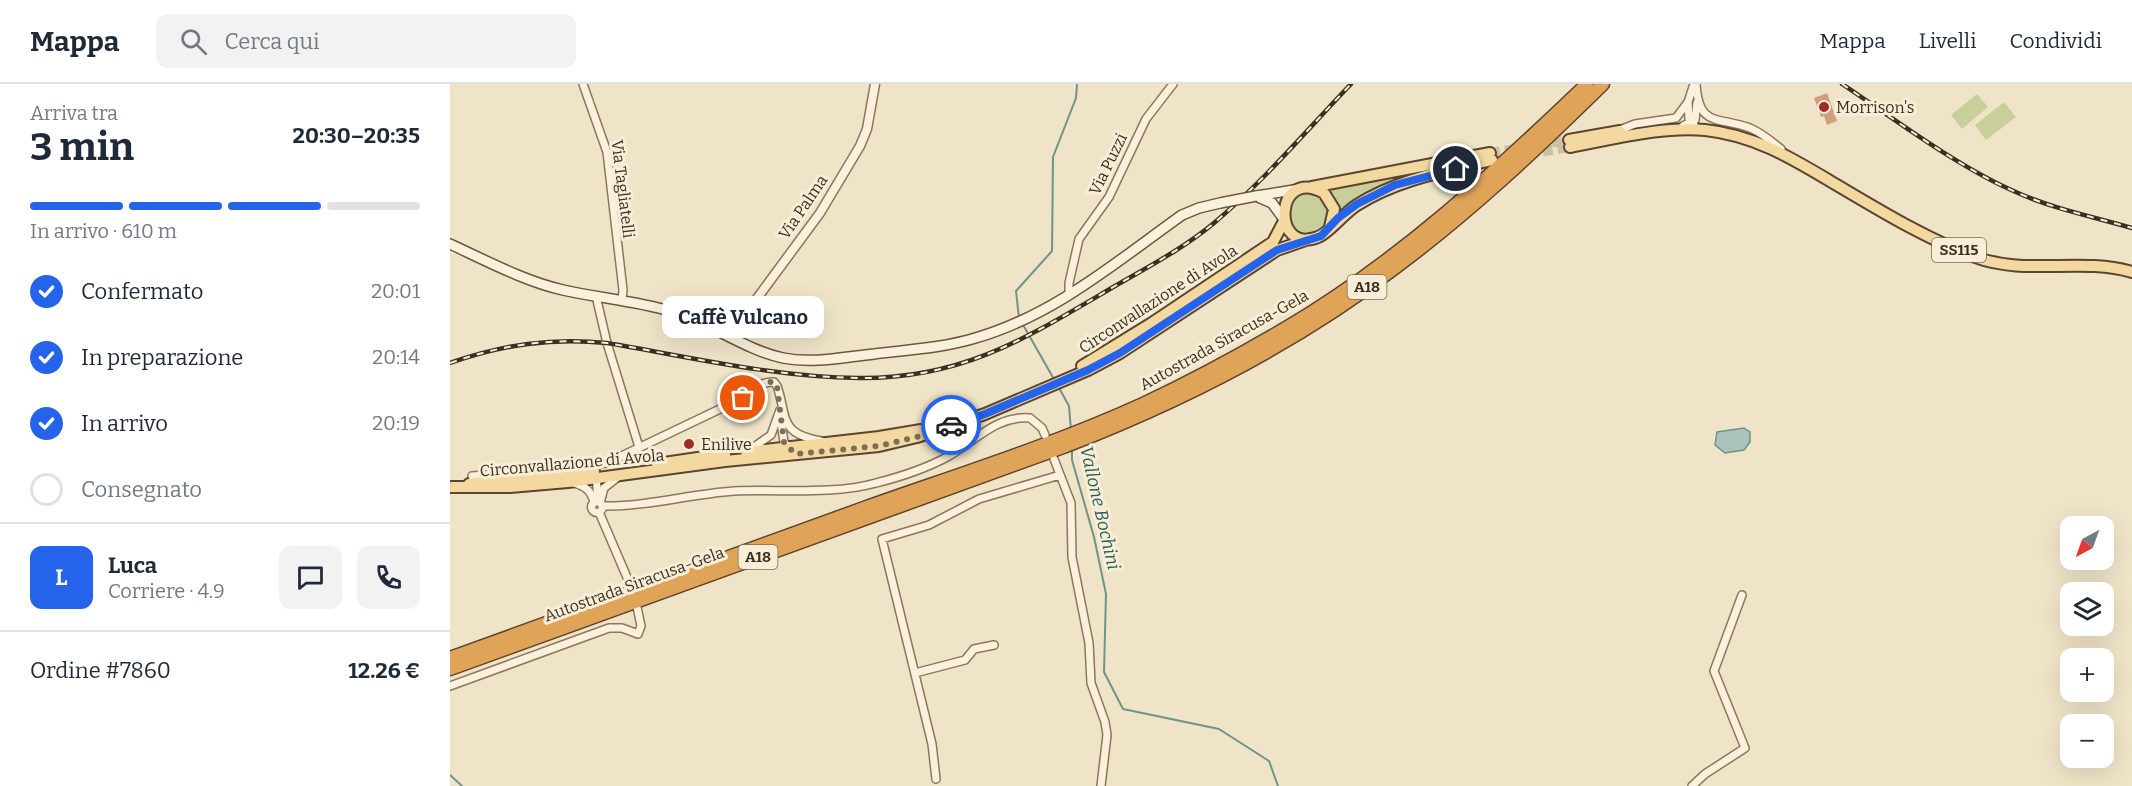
<!DOCTYPE html>
<html lang="it">
<meta charset="utf-8">
<style>
:root{--surface:#fff;--page:#f2f2f3;--text:#1f2937;--muted:#747a83;--line:#e0e1e3;--accent:#2563eb}
body{margin:0;font-family:Bitter,serif;background:var(--page);color:var(--text);height:100vh;display:flex;flex-direction:column;font-size:22px;white-space:nowrap}
*{box-sizing:border-box;margin:0}
p{font-size:20px;color:var(--muted)}
.icon{flex:none;width:33px;height:33px;fill:none;stroke:currentColor;stroke-width:2;stroke-linecap:round;stroke-linejoin:round}
.map{position:relative;flex:1;overflow:hidden}
.sheet{display:flex;flex-direction:column;background:var(--surface);width:450px}
.sheet>*{flex:none}
.needle{width:39px;rotate:221deg}
.controls{position:absolute;left:1610px;top:432px;display:grid;gap:12px}
.controls a{display:grid;place-items:center;width:54px;height:54px;border-radius:12px;background:var(--surface);box-shadow:0 6px 24px #0002;font-size:30px}
.pin{position:absolute;display:grid;place-items:center;width:51px;height:51px;color:#fff;margin:-26px;border:3px solid #fff;border-radius:50%;box-shadow:0 2px 6px #0007}
.courier{position:absolute;display:grid;place-items:center;width:60px;height:60px;margin:-30px;border:4px solid #2563eb;border-radius:50%;background:#fff;color:#222;box-shadow:0 2px 8px #0007}
.bubble{position:absolute;height:42px;border-radius:12px;background:var(--surface);box-shadow:0 6px 24px #0002;font-size:20px;font-weight:700;line-height:42px;text-align:center}
.head em{font-style:normal;font-weight:700}
.head div{display:flex;flex-direction:column-reverse}
.head{display:flex;align-items:center;justify-content:space-between;height:102px;padding:0 30px}
h1{font-size:39px;font-weight:700;line-height:45px}
.bar{display:grid;grid-template-columns:repeat(4,1fr);gap:9px 6px;align-content:center;height:72px;padding:0 30px}
.bar i{height:8px;border-radius:4px;background:var(--line)}
.bar .on{background:var(--accent)}
.bar p{grid-column:span 4}
.line{display:flex;align-items:center;gap:15px;padding:0 30px;border-top:2px solid var(--line)}
.line div{flex:1}
.round{display:grid;place-items:center;flex:none;width:63px;height:63px;border-radius:12px;background:var(--page)}
ol{padding:0 30px;list-style:none}
li{display:flex;align-items:center;gap:18px;height:66px}
li p{margin-inline-start:auto}
li .icon{padding:6px;border-radius:50%;background:var(--accent);color:#fff;stroke-width:4}
li:last-child{color:var(--muted)}
li i{width:33px;height:33px;border:3px solid var(--line);border-radius:50%}
header{display:flex;align-items:center;gap:36px;box-sizing:border-box;height:84px;padding:0 30px;background:var(--surface);border-bottom:2px solid var(--line)}
header strong{font-size:28px}
nav{display:flex;gap:33px;margin-inline-start:auto;font-size:21px}
.search{width:420px;height:54px;background:var(--page);display:flex;align-items:center;gap:15px;box-sizing:border-box;padding:0 21px;border-radius:12px;color:var(--muted);font-size:22px}
main{display:flex;flex:1;min-height:0}
.map>svg:first-child{display:block}
.green{fill:#c9cf9b}
.water{fill:#a9c4bc;stroke:#6f938a;stroke-width:1.5}
.lines{fill:none;stroke-linecap:round;stroke-linejoin:round}
.stream{stroke:#6f938a;stroke-width:2}
.building{fill:#cf9f7d}
.primary-tunnel{stroke:#ccc0a6;stroke-width:10;stroke-dasharray:10 5;stroke-linecap:butt}
.minor-casing{stroke:#8d765c;stroke-width:10}
.tertiary-casing{stroke:#8d765c;stroke-width:11}
.secondary-casing{stroke:#6f573f;stroke-width:12}
.primary-casing{stroke:#5b4430;stroke-width:14}
.motorway-casing{stroke:#5b4430;stroke-width:15}
.minor{stroke:#faf1dc;stroke-width:7}
.tertiary{stroke:#faf1dc;stroke-width:8}
.secondary{stroke:#faf1dc;stroke-width:9}
.primary{stroke:#f3d9a0;stroke-width:10}
.motorway{stroke:#e0a458;stroke-width:12}
.rail-casing{stroke:#3d2e20;stroke-width:4.5}
.rail{stroke:#f7eed8;stroke-width:2;stroke-dasharray:7;stroke-linecap:butt}
.secondary-bridge-casing{stroke:#6f573f;stroke-width:12;stroke-linecap:butt}
.secondary-bridge{stroke:#faf1dc;stroke-width:9}
.done{stroke:#7c6e5b;stroke-width:6;stroke-dasharray:0 10.8}
.route{stroke:#2563eb;stroke-width:8}
.poi-dot{fill:#9e2a2b;stroke:#f7eed8;stroke-width:2}
.labels{text-anchor:middle;dominant-baseline:central;stroke-width:6;stroke-linejoin:round;paint-order:stroke}
.shield{fill:#f7eed8;stroke:#756857;stroke-width:1.5}
.shield-label{font-size:15px;font-weight:bold;fill:#3d2e20}
.poi-label{font-size:16px;fill:#3d2e20;stroke:#f7eed8;text-anchor:start}
.street-label{font-size:16px;fill:#3d2e20;stroke:#f7eed8}
.water-label{font-size:18px;font-style:italic;fill:#2f5d5a;stroke:#f7eed8}
</style>
<header>
<strong>Mappa</strong>
<div class="search"><svg class="icon" aria-label="search" viewBox="0 0 24 24"><circle cx="10" cy="10" r="6"/><path d="M15 15l6 6"/></svg>Cerca qui</div>
<nav><a>Mappa</a><a>Livelli</a><a>Condividi</a></nav>
</header>
<main>
<section class="sheet">
<div class="head"><div><h1>3 min</h1><p>Arriva tra</p></div><em>20:30–20:35</em></div>
<div class="bar"><i class="on"></i><i class="on"></i><i class="on"></i><i></i><p>In arrivo · 610 m</p></div>
<ol>
<li><svg class="icon" aria-label="check" viewBox="0 0 24 24"><path d="M5 12l5 5 9-10"/></svg>Confermato<p>20:01</p></li>
<li><svg class="icon" aria-label="check" viewBox="0 0 24 24"><path d="M5 12l5 5 9-10"/></svg>In preparazione<p>20:14</p></li>
<li><svg class="icon" aria-label="check" viewBox="0 0 24 24"><path d="M5 12l5 5 9-10"/></svg>In arrivo<p>20:19</p></li>
<li><i></i>Consegnato</li>
</ol>
<div class="line" style="height:108px"><b class="round" style="background:var(--accent);color:#fff">L</b><div><b>Luca</b><p>Corriere · 4.9</p></div><a class="round"><svg class="icon" aria-label="chat" viewBox="0 0 24 24"><path d="M4 5h16v11H9l-5 4z"/></svg></a><a class="round"><svg class="icon" aria-label="phone" viewBox="0 0 24 24"><path d="M5 4h4l2 5-3 2q2 4 5 5l2-3 5 2v4C11 20 4 13 5 4z"/></svg></a></div>
<div class="line" style="height:78px"><div>Ordine #7860</div><b>12.26 €</b></div>
</section>
<div class="map">
<svg width="1682" height="702" viewBox="0 0 1682 702">
<rect width="100%" height="100%" fill="#f0e4c8"/>
<path class="green" d="M1527 10 1538 23 1512 45 1501 31Z
M1554 18 1566 33 1536 56 1525 41Z
M939 94H942L941 98 888 129 875 106Z
M837 130a21 21 0 1 1 42 0a21 21 0 1 1-42 0Z"/>
<path class="water" d="M1294 344 1300 348V358L1294 366 1275 369 1265 361 1267 348Z"/>
<g class="lines">
<path class="stream" d="M569 234 566 207 602 167 603 73 626 14 627 0
M572 239 605 297
M608 302 619 322 621 347
M622 364V376L644 453 656 510 654 588 673 625 769 645 819 677 828 702
M0 691 12 702"/>
</g>
<path class="building" d="M1377 9 1387 37 1377 41 1374 32 1371 33 1364 14Z
M311 312 316 321 314 326 311 329H303L298 324 299 316Z"/>
<g class="lines">
<path class="primary-tunnel" d="M1087 61 1119 56
M1040 69 1072 64
M1078 70 1120 63"/>
<defs>
<path id="minor" d="M133 0 157 68 173 206 172 216
M1246 0C1249 44 1267 32 1300 44 1312 49 1321 57 1331 65
M1238 18 1239 35 1244 41
M1233 42 1245 36 1247 19
M1167 47 1185 40 1226 34 1238 18 1244 0
M619 211V199L629 155 659 113 696 35 723 0
M146 212 157 259 189 363
M330 332 334 358 339 364
M301 365 321 351 330 326
M604 375 621 419 622 473 639 559 641 599 655 638 657 651 651 702
M103 385 157 379 293 314C303 306 311 297 324 298L327 302C338 334 328 349 371 357
M146 391 148 416
M22 392 59 389
M124 399C135 402 142 407 144 419
M141.5 423a5.5 5.5 0 1 1 11 0a5.5 5.5 0 1 1-11 0Z
M150 419 154 404 168 393
M152 422C196 423 240 410 284 407 328 405 384 411 426 399 450 393 477 384 499 372 525 357 547 331 580 334L592 344 595 351
M149 428 179 498
M465 589 515 576 524 565 544 561
M0 602 159 544H172L188 550 191 542 187 523
M486 695 482 660 432 455 479 441 529 415 610 391
M1242 702 1255 690 1295 664 1264 587 1292 511"/>
<path id="tertiary" d="M280 251 370 129 410 62 417 45 425 0"/>
<path id="secondary" d="M806 112 850 105
M808 113 822 119 833 134
M0 160C37 177 74 197 113 206 149 214 185 217 220 227 259 238 295 266 333 274 363 280 394 273 424 270 456 266 491 264 522 255 602 233 666 178 732 131L749 124 770 119"/>
<path id="primary" d="M1119 56 1170 47
M1120 63C1164 55 1211 42 1255 46 1303 51 1340 73 1380 97 1426 124 1474 154 1525 173 1576 192 1630 173 1682 188
M862 103 1040 69
M880 143 884 125 874 109C824 81 821 172 868 153 879 149 894 129 907 121 948 95 996 87 1042 76
M632 282 702 239 823 158 834 137
M296 368 429 353 471 346
M207 380 275 370
M19 400 57 394 144 387
M0 403H60L118 398 275 377 429 362 467 353 535 330 638 286 670 269 827 166 859 155"/>
<path id="motorway" d="M0 574C138 523 276 473 414 424 507 391 603 361 693 320 742 297 790 271 836 244 948 178 1043 90 1137 0
M0 585 616 362C732 317 847 259 946 183 1020 128 1087 65 1153 0"/>
</defs>
<use href="#minor" class="minor-casing"/>
<use href="#tertiary" class="tertiary-casing"/>
<use href="#secondary" class="secondary-casing"/>
<use href="#primary" class="primary-casing"/>
<use href="#motorway" class="motorway-casing"/>
<use href="#minor" class="minor"/>
<use href="#tertiary" class="tertiary"/>
<use href="#secondary" class="secondary"/>
<use href="#primary" class="primary"/>
<use href="#motorway" class="motorway"/>
<defs>
<path id="rail" d="M1392 0C1446 36 1509 84 1568 109 1604 125 1644 133 1682 144
M0 279C54 260 101 254 157 259 240 273 324 293 409 294 514 295 578 253 665 202 698 183 734 164 764 139 814 97 856 47 901 0"/>
</defs>
<use href="#rail" class="rail-casing"/>
<use href="#rail" class="rail"/>
<defs>
<path id="secondary-bridge" d="M770 119 806 112"/>
</defs>
<use href="#secondary-bridge" class="secondary-bridge-casing"/>
<use href="#secondary-bridge" class="secondary-bridge"/>
</g>
<g class="lines">
<path class="done" d="M293 314C303 306 311 297 324 298L327 302 334 358 345 370 429 362 467 353 501 341"/>
<path class="route" d="M501 341 535 330 638 286 670 269 827 166 871 152 888 134 907 120 945 101 1006 85"/>
</g>
<g class="poi-dot">
<circle cx="1374" cy="23" r="6"/>
<circle cx="239" cy="360" r="6"/>
</g>
<g class="labels">
<g class="shield">
<rect x="1482" y="154" width="54" height="24" rx="4.5"/>
<rect x="897.5" y="191" width="39" height="24" rx="4.5"/>
<rect x="288.5" y="461" width="39" height="24" rx="4.5"/>
</g>
<g class="shield-label">
<text x="1509" y="166">SS115</text>
<text x="917" y="203">A18</text>
<text x="308" y="473">A18</text>
</g>
<g class="poi-label">
<text x="1386" y="23">Morrison's</text>
<text x="251" y="360">Enilive</text>
</g>
<g class="street-label">
<text transform="translate(658 80) rotate(-64)">Via Puzzi</text>
<text transform="translate(173 105) rotate(83)">Via Tagliatelli</text>
<text transform="translate(353 123) rotate(-56)">Via Palma</text>
<text transform="translate(708 215) rotate(-33)">Circonvallazione di Avola</text>
<text transform="translate(774 256) rotate(-29)">Autostrada Siracusa-Gela</text>
<text transform="translate(122 379) rotate(-5)">Circonvallazione di Avola</text>
<text transform="translate(184 500) rotate(-20)">Autostrada Siracusa-Gela</text>
</g>
<g class="water-label">
<text transform="translate(650 424) rotate(77)">Vallone Bochini</text>
</g>
</g>
</svg>
<div class="controls">
<a><svg class="needle" viewBox="-14 -14 28 28"><path d="M0-13l5 13h-10z" fill="#e53935"/><path d="M0 13l5-13h-10z" fill="#747a83"/></svg></a>
<a><svg class="icon" aria-label="layers" viewBox="0 0 24 24"><path d="M12 4l9 5-9 5-9-5zM3 14l9 5 9-5"/></svg></a>
<a>+</a>
<a>−</a>
</div>
<div class="pin" style="left:293px;top:314px;background:#ea580c"><svg class="icon" aria-label="bag" viewBox="0 0 24 24"><path d="M5 8h14l-1 12H6zM9 8a3 3 0 0 1 6 0"/></svg></div>
<div class="pin" style="left:1006px;top:85px;background:#1f2937"><svg class="icon" aria-label="home" viewBox="0 0 24 24"><path d="M3 11l9-7 9 7M6 9v11h12V9"/></svg></div>
<div class="courier" style="left:501px;top:341px"><svg class="icon" aria-label="car" viewBox="0 0 24 24"><path d="M5 17H2v-5l4-1 3-4h7l3 4 3 1v5h-3M9 17h6M6 11h13"/><circle cx="7" cy="17" r="2"/><circle cx="17" cy="17" r="2"/></svg></div>
<div class="bubble" style="left:212px;top:212px;width:162px">Caffè Vulcano</div>
</div>
</main>
